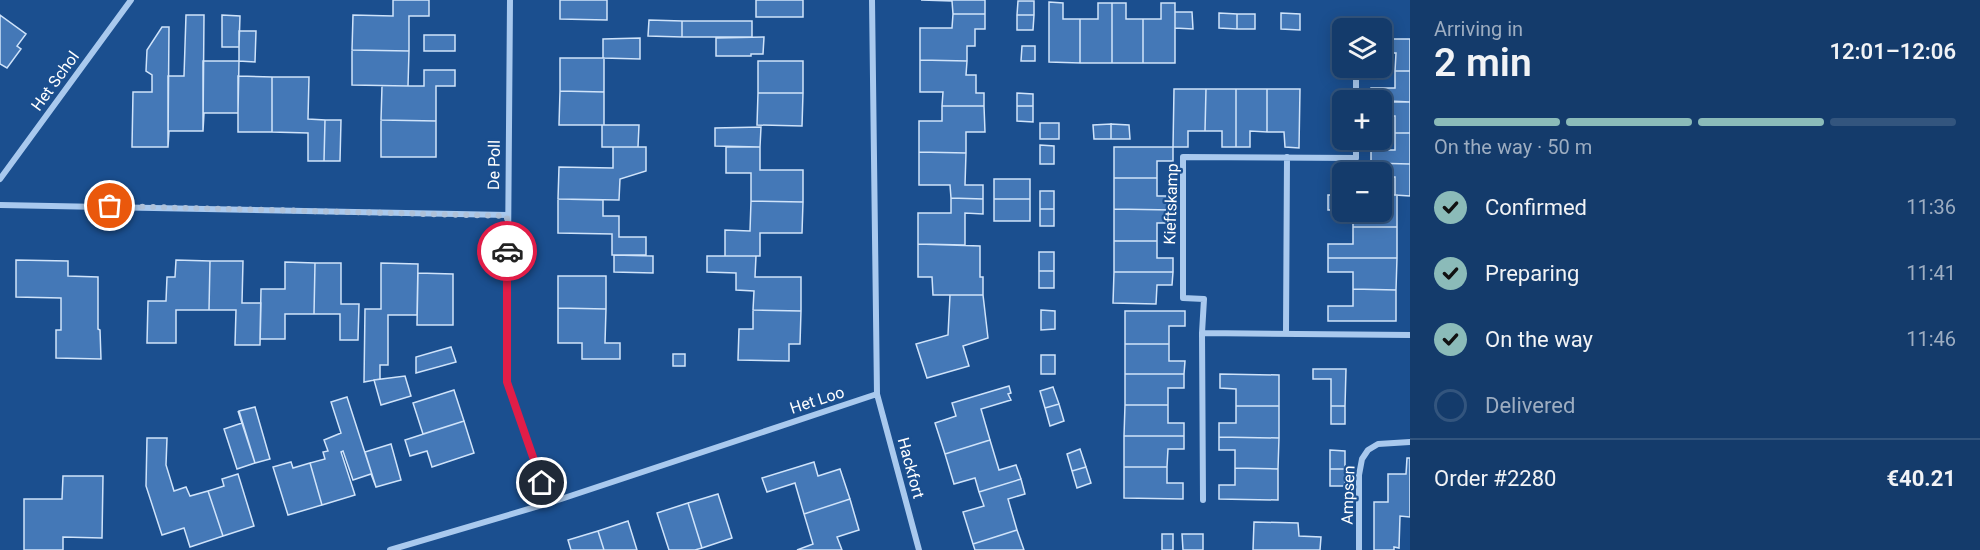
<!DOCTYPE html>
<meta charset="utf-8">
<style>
:root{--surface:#143b6b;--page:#214673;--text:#f1f3f6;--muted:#9dadc1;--line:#33557e;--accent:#8bbbb9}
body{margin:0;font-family:Roboto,sans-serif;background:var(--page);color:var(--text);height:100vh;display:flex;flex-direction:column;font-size:22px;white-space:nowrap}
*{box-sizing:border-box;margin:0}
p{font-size:20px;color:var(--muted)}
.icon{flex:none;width:33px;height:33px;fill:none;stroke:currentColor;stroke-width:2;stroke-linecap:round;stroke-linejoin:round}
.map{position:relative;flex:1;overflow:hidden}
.side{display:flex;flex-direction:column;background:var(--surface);width:570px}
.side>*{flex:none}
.tools{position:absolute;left:1332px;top:18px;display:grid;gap:12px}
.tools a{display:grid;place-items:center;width:60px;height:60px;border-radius:9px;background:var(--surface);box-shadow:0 3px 15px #0003,0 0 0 2px var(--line);font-size:30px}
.pin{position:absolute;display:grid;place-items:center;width:51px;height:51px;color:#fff;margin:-26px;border:3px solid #fff;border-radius:50%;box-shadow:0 2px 6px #0007}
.courier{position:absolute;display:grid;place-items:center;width:60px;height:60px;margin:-30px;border:4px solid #e11d48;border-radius:50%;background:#fff;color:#222;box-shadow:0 2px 8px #0007}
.overview em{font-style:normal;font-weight:600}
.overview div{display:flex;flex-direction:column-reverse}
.overview{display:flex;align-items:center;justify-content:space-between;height:102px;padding:0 24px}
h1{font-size:39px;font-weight:600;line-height:45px}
.bar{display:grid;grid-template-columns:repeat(4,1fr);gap:9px 6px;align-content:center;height:72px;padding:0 24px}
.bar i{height:8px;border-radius:4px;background:var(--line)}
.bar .active{background:var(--accent)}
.bar p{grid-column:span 4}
.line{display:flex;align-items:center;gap:15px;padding:0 24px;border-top:2px solid var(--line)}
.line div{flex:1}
ol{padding:0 24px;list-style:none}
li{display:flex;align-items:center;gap:18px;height:66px}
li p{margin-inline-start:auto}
li .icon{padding:6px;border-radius:50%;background:var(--accent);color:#111;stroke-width:4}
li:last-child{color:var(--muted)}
li i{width:33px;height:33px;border:3px solid var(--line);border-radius:50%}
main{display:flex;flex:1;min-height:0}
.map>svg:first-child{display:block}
.building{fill:#4478b7;stroke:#cfe3fa;stroke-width:1.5}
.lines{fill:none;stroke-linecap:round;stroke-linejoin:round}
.minor{stroke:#a9c9ee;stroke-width:6}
.done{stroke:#afc1d8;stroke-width:6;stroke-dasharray:0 10.8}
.route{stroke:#e11d48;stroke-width:8}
.labels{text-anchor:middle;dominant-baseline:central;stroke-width:4.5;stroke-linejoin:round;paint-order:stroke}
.street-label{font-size:16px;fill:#fff;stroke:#1b4f8f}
</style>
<main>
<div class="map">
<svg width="1410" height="550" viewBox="0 0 1410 550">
<rect width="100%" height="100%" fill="#1b4f8f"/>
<path class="building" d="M393 0H429V16H409V51L352 50 353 15 393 16Z
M560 0H607V20L560 19Z
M756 0H803V17H756Z
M921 0H985V14H953L952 1Z
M1018 1H1034V15H1017Z
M1049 2 1063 3V19H1080V63L1049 62Z
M1098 3H1112V63H1080V19H1098Z
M1112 3H1126V19H1143V63H1112Z
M1161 3H1175V63H1143V19H1161Z
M1175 12H1192L1193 29 1175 28Z
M1219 13 1237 14V29L1219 28Z
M1281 13 1300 14V30L1281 29Z
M953 14H985V29H975V46H967V61L920 60V28H952Z
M1237 14H1255V29H1237Z
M0 15 26 34 17 46 21 49 7 68 0 64Z
M186 15H204L203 131H169L168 147V76H184Z
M222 15 240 16 239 47H222Z
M1017 15H1034L1033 30H1017Z
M649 20 682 21V37L648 36Z
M682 21H752V37H682Z
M162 27H169L168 147H132L133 92H152V75L146 71 147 50Z
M239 31H256L255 62 239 61Z
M424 35H455V51H424Z
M764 37 763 54H751V56H716V38Z
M640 38V59L603 58V39Z
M1382 39H1410V71H1395L1396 53H1382Z
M1022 46H1035V61H1021Z
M352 50 409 51 408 86 352 85Z
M560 58H604V92L560 91Z
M920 60 967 61 966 75H976V93H984V106H942L943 92H920Z
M203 61H239L238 113H204L203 131Z
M758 61H803V93H758Z
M424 70H455V86H436V121L381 120 382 86H424Z
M1395 71H1410V102L1371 100V88H1395Z
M238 76 272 77V132H238Z
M272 77H309L308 119 325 120 324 161H308V133L272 132Z
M1174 89H1206L1205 131H1188V147H1173Z
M1206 89H1236V147H1222V131H1205Z
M1236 89H1267V132L1250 131V147H1236Z
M1267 89H1300L1299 148 1285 147 1284 132H1267Z
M560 91 604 92V125H559Z
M758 93H803L802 126 757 125Z
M1017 93 1033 94V106H1017Z
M1382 102H1410V133H1395V116H1382Z
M942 106H984L985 132H966V153L919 152V121H942Z
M1017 106H1033V122L1017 121Z
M325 120H341L340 161H324Z
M381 120 436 121V157H381Z
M1040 123H1059V139H1040Z
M1111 124V139H1094L1093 125Z
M1111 124 1129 125 1130 139H1111Z
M602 125H639L638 147H602Z
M761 127 760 147 715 146V128Z
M1395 133H1410V164L1371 163V150H1395Z
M1040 145 1054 146V164H1040Z
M613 147H646V171L620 179 619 200 558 199 559 167 613 168Z
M726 147H760V170H803V202L751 201V173H726Z
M1114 147H1173V161H1157V178H1114Z
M919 152 966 153 965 185H983V199L951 198 950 185H919Z
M1371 163 1410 164V196L1395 195V177H1382V172H1371Z
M1114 178H1157V196H1173V210L1114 209Z
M994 179H1030V199H994Z
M1040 191H1054V209H1040Z
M1328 195H1342V210H1328Z
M1382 195H1397V227H1353V212H1382Z
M951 198 983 199V214L965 213V245L918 244V213H951Z
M558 199 603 200V216H619V237H646V255H612V234L558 233Z
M994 199H1030V221H994Z
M751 201 803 202 802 233H760V256H725V230L750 231Z
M1040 209H1054V226H1040Z
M1114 209 1173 210V223H1157V241H1114Z
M1353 227H1397V258H1328V244H1353Z
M1114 241H1157V258H1173V272H1114Z
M918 244 980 246V277H983V295H933L932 277H918Z
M1039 252H1054V271H1039Z
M614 255 653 256V273L614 272Z
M707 256H756L755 277H801V311L753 310 754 291 736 290V273L707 272Z
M1328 258H1397L1396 290 1353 289V272H1328Z
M16 260 68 261V276L98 277V329L100 330 101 359 56 358V330H61V298L16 297Z
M176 260 210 261 209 310H176V343H147L148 301H166L167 277H175Z
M210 261H243L242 303H261L260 345H235L236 310H209Z
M285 262 315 263 314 314H285V339H260L261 289H285Z
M315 263H341V304H359L358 340H340V314H314Z
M381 263 418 264 417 315H388V365H380V379L364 382 365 309H381Z
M1039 271H1054V288H1039Z
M1114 272H1173L1172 285H1157L1156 304 1113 303Z
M418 273 453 274V325H417Z
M558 276H606V309L558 308Z
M1353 289 1396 290V321H1328V306H1353Z
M950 295H983L988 338 963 346 969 366 927 378 916 344 948 335Z
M558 308 606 309 605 343H620V359H582V343H558Z
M753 310 801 311 800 344H789V361L738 360 739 329H753Z
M1041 310 1055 311V329L1041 330Z
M1125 311H1185V326H1169V344H1125Z
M1125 344H1169V361H1185L1184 374H1125Z
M451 347 456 362 416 373V357Z
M673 354H685V366H673Z
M1041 355H1055V374H1041Z
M1313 369H1346L1345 406H1331V379H1313Z
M1125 374H1184V388H1168V405H1125Z
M1220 374 1279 375V406H1236V389L1220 388Z
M405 376 411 396 381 405 374 380Z
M1009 386 1011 393 1008 394 1011 400 981 409 990 440 945 454 935 423 956 416 952 403Z
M1053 387 1059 404 1045 408 1040 391Z
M454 390 464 421 423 434 413 403Z
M347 397 376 487 371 474 353 480 343 451 341 452 355 495 322 505 310 463 325 459 323 452 328 451 324 440 341 433 331 402Z
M1059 404 1064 421 1050 426 1045 408Z
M1125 405H1168V423H1184V436H1124Z
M1236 406H1279V438L1219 437V423H1236Z
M1331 406H1345V424H1331Z
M255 407 270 459 255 463 239 411Z
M238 411 255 463 237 469 224 429 242 423Z
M464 421 474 453 432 467 427 451 410 456 405 440Z
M1124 436H1184V449H1168L1167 467H1124Z
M1219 437 1279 438 1278 469 1235 468V450H1219Z
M147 438H167L166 465 174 491 186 487 190 496 208 491 223 536 190 547 184 528 162 535 146 486Z
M990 440 999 470 1016 465 1021 479 979 492 975 478 954 484 945 454Z
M391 444 401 480 376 487 365 452Z
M1080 449 1086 467 1072 471 1067 454Z
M1330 450 1345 451V469H1330Z
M1407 458H1410V517L1400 516 1399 548 1394 547V550H1374V502H1388V474H1406Z
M291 462 293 468 310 463 322 505 288 515 273 467Z
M814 462 818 476 840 469 850 499 804 514 795 483 767 492 762 478Z
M1086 467 1091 483 1077 488 1072 471Z
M1124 467H1167V483H1183V499L1124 498Z
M1235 468 1278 469V500L1219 499V485H1235Z
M1330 469H1345V486H1330Z
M238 474 254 526 223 536 208 491 224 486 222 479Z
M63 476H103L102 538 63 537V550H24V499H62Z
M1021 479 1025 494 1008 499 1017 530 973 544 963 512 984 506 979 492Z
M718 494 732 538 702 548 688 503Z
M850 499 859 530 837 537 842 550H797L813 544 804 514Z
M688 503 702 548 695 550H669L657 513Z
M628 521 637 550H604L598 531Z
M1254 522 1298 523 1299 536 1321 537 1320 550H1253Z
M1017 530 1024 550H975L973 544Z
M598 531 604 550H571L568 540Z
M1162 534H1173V550H1162Z
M1182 534H1203V550H1183Z"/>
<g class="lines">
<path class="minor" d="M510 0 507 382 549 503
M1356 68V100
M0 179 131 0
M0 205 507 215
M1202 333 1204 299 1183 298V157L1356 158V140
M1286 333 1287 157
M877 394 919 550
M1203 500 1202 333 1410 335
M390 550 549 503 877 394 872 0
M1359 550V475L1362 459 1368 450 1378 444 1410 442"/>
</g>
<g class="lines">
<path class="done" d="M110 206 507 216V251"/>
<path class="route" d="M507 251V382L542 483"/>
</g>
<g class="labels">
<g class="street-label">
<text transform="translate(55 81) rotate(-54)">Het Schol</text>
<text transform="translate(494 165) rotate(-89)">De Poll</text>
<text transform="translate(1171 204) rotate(-88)">Kieftskamp</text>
<text transform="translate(817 400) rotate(-18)">Het Loo</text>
<text transform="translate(911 468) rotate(75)">Hackfort</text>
<text transform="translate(1348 495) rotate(-88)">Ampsen</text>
</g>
</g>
</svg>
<div class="tools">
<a><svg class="icon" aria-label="layers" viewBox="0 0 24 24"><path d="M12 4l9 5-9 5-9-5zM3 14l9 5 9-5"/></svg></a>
<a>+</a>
<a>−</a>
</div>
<div class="pin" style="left:110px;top:206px;background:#ea580c"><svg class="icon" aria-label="bag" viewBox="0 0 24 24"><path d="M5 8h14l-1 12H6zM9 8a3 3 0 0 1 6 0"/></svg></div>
<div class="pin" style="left:542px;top:483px;background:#1f2937"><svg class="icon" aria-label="home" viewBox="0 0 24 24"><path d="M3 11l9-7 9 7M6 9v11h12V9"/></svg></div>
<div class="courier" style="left:507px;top:251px"><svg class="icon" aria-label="car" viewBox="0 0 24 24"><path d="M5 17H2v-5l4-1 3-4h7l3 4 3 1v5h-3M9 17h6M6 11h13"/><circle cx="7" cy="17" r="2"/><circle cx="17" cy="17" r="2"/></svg></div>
</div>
<section class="side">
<div class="overview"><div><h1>2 min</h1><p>Arriving in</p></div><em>12:01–12:06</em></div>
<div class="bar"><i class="active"></i><i class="active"></i><i class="active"></i><i></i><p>On the way · 50 m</p></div>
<ol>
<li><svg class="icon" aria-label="check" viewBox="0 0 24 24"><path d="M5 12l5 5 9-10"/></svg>Confirmed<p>11:36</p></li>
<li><svg class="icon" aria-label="check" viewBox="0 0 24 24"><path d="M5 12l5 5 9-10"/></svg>Preparing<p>11:41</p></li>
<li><svg class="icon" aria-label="check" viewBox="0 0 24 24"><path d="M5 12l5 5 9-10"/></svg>On the way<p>11:46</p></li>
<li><i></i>Delivered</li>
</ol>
<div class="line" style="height:78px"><div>Order #2280</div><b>€40.21</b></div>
</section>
</main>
